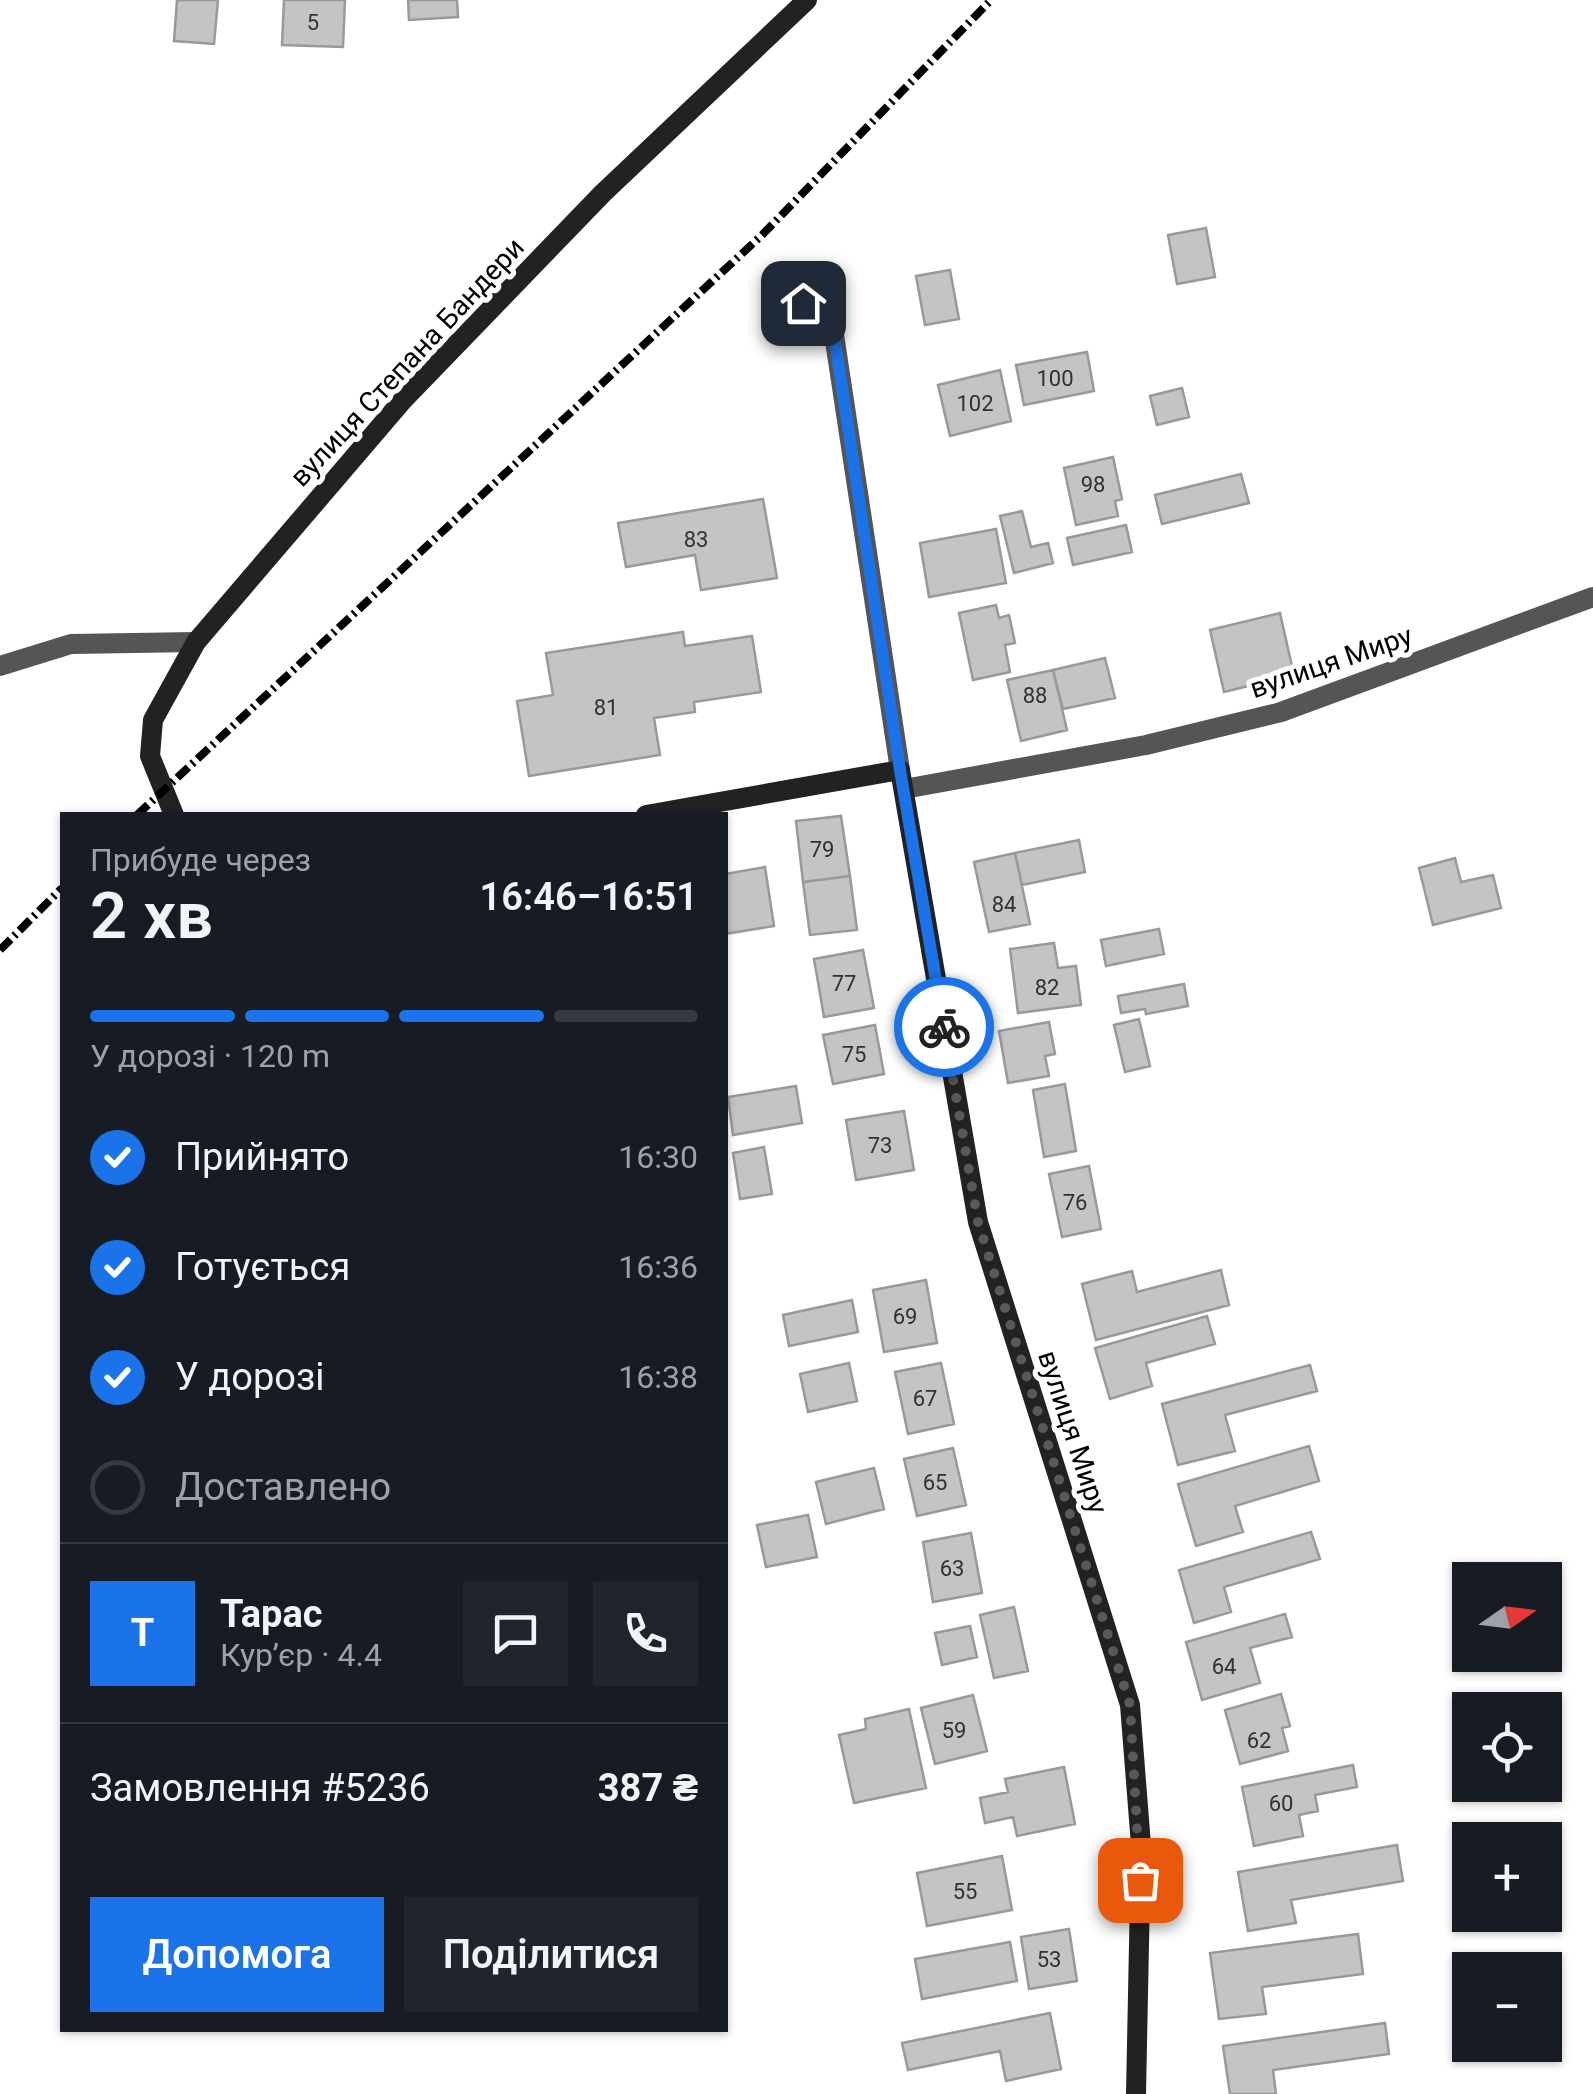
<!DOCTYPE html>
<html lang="uk">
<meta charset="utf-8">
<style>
:root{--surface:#171b24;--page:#20242c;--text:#f1f3f6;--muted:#9ea1a6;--line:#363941;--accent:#1a73e8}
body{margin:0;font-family:Roboto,sans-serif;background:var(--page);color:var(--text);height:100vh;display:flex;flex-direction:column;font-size:38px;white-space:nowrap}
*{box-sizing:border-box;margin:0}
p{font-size:32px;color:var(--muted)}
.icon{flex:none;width:55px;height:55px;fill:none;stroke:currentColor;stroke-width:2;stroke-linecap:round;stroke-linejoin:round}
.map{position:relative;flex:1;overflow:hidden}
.drawer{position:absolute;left:60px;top:812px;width:668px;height:1220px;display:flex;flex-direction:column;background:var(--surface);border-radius:0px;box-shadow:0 2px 8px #0004}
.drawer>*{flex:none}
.needle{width:65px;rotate:76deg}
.controls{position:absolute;left:1452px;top:1562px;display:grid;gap:20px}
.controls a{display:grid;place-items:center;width:110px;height:110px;border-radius:0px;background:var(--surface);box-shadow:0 2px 8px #0004;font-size:50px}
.pin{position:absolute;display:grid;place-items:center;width:85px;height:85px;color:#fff;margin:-42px;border-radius:20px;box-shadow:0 5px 15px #0006}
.courier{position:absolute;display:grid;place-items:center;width:100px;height:100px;margin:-50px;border:8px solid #1a73e8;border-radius:50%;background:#fff;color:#222;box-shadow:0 2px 12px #0007}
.head em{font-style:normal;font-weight:600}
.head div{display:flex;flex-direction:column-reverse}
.head{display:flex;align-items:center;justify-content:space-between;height:170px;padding:0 30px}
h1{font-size:65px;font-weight:600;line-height:75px}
.bar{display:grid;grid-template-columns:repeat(4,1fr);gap:15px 10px;align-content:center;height:120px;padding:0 30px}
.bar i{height:12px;border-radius:8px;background:var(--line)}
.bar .current{background:var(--accent)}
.bar p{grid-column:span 4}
.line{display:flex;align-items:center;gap:25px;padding:0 30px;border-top:2px solid var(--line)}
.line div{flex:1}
.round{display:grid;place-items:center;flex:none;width:105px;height:105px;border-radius:0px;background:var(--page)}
ol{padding:0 30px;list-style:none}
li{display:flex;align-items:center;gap:30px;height:110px}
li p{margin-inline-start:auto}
li .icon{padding:10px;border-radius:50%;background:var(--accent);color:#fff;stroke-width:4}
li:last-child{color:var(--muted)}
li i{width:55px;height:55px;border:5px solid var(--line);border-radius:50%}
.action{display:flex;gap:20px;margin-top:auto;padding:20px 30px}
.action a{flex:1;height:115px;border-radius:0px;background:var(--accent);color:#fff;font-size:40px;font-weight:600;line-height:115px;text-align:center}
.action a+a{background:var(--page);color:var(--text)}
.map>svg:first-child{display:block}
.building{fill:#c4c4c4;stroke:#999;stroke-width:2.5}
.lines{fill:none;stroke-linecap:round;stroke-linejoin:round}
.lane{stroke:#555;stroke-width:20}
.street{stroke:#555;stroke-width:20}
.secondary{stroke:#222;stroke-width:20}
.rail{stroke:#000;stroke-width:8;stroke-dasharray:15 5 2.5 5;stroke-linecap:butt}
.done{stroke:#595959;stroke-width:10;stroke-dasharray:0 18}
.route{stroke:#1a73e8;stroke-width:12}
.labels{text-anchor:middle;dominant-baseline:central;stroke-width:10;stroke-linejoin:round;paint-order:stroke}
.number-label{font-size:22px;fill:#313131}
.street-label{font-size:28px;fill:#000;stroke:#fff}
</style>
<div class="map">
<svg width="1593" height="2094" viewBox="0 0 1593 2094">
<rect width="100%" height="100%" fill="#fff"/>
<path class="building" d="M177 0H218L214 44 174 41Z
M284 0H345L343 47 282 45Z
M408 0H457L458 17 409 20Z
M1206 228 1215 277 1177 284 1168 235Z
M950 270 959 319 925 325 916 276Z
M1087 352 1094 391 1024 405 1016 365Z
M1000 370 1011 421 950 436 938 385Z
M1182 388 1189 417 1157 425 1150 396Z
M1113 457 1122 499 1115 501 1118 516 1076 525 1064 468Z
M1241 474 1249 503 1162 524 1155 495Z
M763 499 777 578 701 590 695 555 626 567 618 523Z
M1022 511 1031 547 1048 543 1053 563 1014 573 1000 516Z
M1126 525 1132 552 1073 565 1067 538Z
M996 529 1006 583 929 597 920 543Z
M996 605 999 618 1009 615 1015 643 1005 645 1010 672 973 680 959 613Z
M1280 613 1294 675 1224 692 1210 630Z
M683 632 685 646 752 636 761 692 694 702 695 712 654 718 660 755 529 776 517 701 553 695 546 653Z
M1105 658 1115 698 1063 709 1053 670Z
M1053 670 1067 730 1021 741 1007 680Z
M841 816 850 876 803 882 796 821Z
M1079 840 1085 872 1022 885 1015 853Z
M1015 853 1030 924 989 932 974 862Z
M1455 858 1461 882 1493 875 1501 908 1433 925 1419 868Z
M765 867 774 926 725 934V874Z
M850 876 857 930 810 935 803 882Z
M1159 929 1164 954 1106 966 1101 940Z
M1054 943 1058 968 1076 966 1081 1005 1018 1013 1010 949Z
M863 950 874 1008 824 1017 814 959Z
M1184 984 1188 1006 1146 1014 1145 1009 1121 1013 1118 996Z
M1139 1019 1150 1066 1125 1072 1114 1025Z
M1049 1022 1055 1054 1045 1056 1049 1076 1008 1083 999 1031Z
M875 1025 884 1074 833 1084 823 1035Z
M1065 1084 1076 1151 1044 1157 1033 1090Z
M796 1086 802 1123 733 1135 728 1097Z
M904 1111 914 1170 856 1180 846 1120Z
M764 1147 772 1194 740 1199 733 1153Z
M1089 1166 1101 1229 1062 1237 1049 1174Z
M1221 1270 1229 1305 1096 1340 1082 1284 1132 1271 1137 1292Z
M926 1280 937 1343 884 1352 873 1290Z
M852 1300 858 1332 789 1346 783 1315Z
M1207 1316 1215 1344 1146 1363 1152 1386 1110 1399 1095 1348Z
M849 1363 857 1401 808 1412 800 1374Z
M941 1363 954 1424 908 1434 895 1372Z
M1310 1365 1317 1391 1225 1415 1235 1451 1178 1465 1162 1404Z
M1309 1446 1319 1481 1235 1506 1243 1532 1196 1546 1178 1484Z
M953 1448 966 1505 917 1516 904 1459Z
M874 1468 884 1509 826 1524 816 1482Z
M808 1515 817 1557 766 1567 757 1525Z
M1311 1532 1320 1559 1224 1587 1231 1612 1194 1623 1179 1570Z
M971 1533 982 1593 933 1602 923 1542Z
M1014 1607 1028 1671 994 1678 980 1615Z
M1285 1614 1292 1637 1250 1648 1260 1683 1202 1700 1186 1642Z
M970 1626 977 1657 942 1665 935 1633Z
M1281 1694 1290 1726 1282 1728 1288 1751 1240 1764 1225 1710Z
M973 1695 987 1751 935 1764 921 1708Z
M909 1709 926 1788 854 1803 839 1735 866 1729 865 1719Z
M1353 1765 1357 1787 1315 1795 1318 1811 1299 1815 1303 1836 1254 1846 1242 1787Z
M1064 1767 1075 1824 1017 1836 1013 1817 985 1823 980 1798 1008 1792 1005 1779Z
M1397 1845 1403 1881 1291 1900 1296 1923 1248 1931 1238 1872Z
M1002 1856 1012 1910 927 1926 917 1873Z
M1069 1929 1077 1981 1029 1989 1021 1937Z
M1358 1934 1363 1974 1262 1987 1266 2014 1219 2019 1210 1953Z
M1010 1942 1017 1981 922 1999 915 1959Z
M1050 2013 1061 2069 1006 2081 1000 2051 908 2070 902 2043Z
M1385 2023 1389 2054 1273 2070 1276 2094H1230L1223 2046Z"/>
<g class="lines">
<path class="lane" d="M904 789 1146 745 1281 712 1593 597"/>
<path class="street" d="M791 300C812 305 824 306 833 328L900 770
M0 666 71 644 196 642"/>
<path class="secondary" d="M174 815 150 756 153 720 196 642 403 400 603 193 807 0
M646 815 900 770 978 1222 1130 1705 1141 1845 1136 2094"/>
<path class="rail" d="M137 815 762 235 991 0
M0 950 62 888"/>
</g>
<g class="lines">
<path class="done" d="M944 1027 978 1222 1130 1705 1140 1880"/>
<path class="route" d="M803 303C820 306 827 312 833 328L900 770 944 1027"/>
</g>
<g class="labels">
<g class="number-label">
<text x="313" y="22">5</text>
<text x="1055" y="378">100</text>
<text x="975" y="403">102</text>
<text x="1093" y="484">98</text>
<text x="696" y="539">83</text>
<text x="1035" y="695">88</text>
<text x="606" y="707">81</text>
<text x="822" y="849">79</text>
<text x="1004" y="904">84</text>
<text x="844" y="983">77</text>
<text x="1047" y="987">82</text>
<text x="854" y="1054">75</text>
<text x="880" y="1145">73</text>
<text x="1075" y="1202">76</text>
<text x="905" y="1316">69</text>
<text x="925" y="1398">67</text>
<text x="935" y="1482">65</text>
<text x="952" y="1568">63</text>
<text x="1224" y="1666">64</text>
<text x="954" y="1730">59</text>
<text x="1259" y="1740">62</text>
<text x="1281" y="1803">60</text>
<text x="965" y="1891">55</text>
<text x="1049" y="1959">53</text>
</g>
<g class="street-label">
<text transform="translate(407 362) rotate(-47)">вулиця Степана Бандери</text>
<text transform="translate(1331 662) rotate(-19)">вулиця Миру</text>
<text transform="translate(1073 1432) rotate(72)">вулиця Миру</text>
</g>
</g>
</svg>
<div class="controls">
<a><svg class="needle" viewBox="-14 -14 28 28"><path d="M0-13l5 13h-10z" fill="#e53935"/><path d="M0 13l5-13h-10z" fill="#9ea1a6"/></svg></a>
<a><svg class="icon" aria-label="locate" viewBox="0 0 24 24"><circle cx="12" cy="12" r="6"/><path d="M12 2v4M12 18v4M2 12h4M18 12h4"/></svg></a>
<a>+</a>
<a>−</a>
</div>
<div class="pin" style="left:1140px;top:1880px;background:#ea580c"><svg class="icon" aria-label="bag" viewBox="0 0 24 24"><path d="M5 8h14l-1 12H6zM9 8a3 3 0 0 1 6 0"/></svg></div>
<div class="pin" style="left:803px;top:303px;background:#1f2937"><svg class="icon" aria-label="home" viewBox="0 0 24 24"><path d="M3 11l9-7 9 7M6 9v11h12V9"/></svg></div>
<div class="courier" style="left:944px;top:1027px"><svg class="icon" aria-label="bike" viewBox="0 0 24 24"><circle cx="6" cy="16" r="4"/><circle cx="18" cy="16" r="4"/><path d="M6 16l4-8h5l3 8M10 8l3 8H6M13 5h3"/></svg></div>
<section class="drawer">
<div class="head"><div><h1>2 хв</h1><p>Прибуде через</p></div><em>16:46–16:51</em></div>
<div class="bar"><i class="current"></i><i class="current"></i><i class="current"></i><i></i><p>У дорозі · 120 m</p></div>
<ol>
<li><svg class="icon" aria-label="check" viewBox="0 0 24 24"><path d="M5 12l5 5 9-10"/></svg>Прийнято<p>16:30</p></li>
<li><svg class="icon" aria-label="check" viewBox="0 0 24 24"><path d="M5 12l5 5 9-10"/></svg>Готується<p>16:36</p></li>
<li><svg class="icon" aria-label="check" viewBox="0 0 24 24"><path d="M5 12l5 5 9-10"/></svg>У дорозі<p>16:38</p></li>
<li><i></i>Доставлено</li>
</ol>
<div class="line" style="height:180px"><b class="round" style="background:var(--accent);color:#fff">Т</b><div><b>Тарас</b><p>Кур’єр · 4.4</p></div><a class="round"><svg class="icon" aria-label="chat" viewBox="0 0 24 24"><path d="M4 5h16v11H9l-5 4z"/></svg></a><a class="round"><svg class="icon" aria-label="phone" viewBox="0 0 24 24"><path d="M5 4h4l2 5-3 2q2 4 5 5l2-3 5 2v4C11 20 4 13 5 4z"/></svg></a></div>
<div class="line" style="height:130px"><div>Замовлення #5236</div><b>387 ₴</b></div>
<div class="action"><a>Допомога</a><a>Поділитися</a></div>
</section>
</div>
